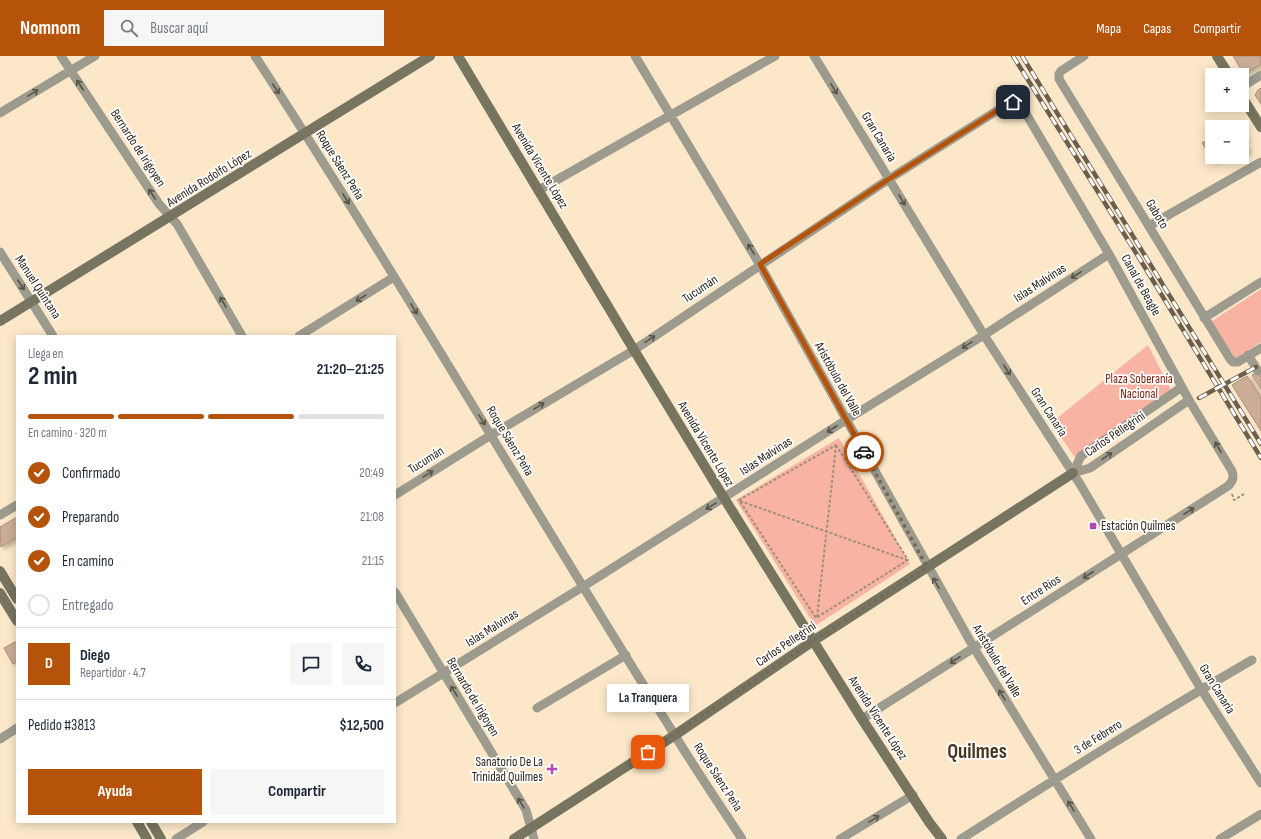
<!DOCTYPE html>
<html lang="es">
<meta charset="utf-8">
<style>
:root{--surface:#fff;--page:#f6f6f7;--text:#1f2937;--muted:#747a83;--line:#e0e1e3;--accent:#b45309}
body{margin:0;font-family:"Sofia Sans Condensed",sans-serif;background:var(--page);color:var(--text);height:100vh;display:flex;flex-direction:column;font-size:15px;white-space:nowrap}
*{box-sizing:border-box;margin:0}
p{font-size:13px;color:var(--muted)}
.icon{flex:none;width:22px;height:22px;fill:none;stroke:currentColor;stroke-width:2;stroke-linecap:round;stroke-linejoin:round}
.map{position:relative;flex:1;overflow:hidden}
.drawer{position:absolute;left:16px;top:279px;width:380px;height:488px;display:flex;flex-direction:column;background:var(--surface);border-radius:0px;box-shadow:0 2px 10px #0003}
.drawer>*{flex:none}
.tools{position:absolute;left:1205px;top:12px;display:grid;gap:8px}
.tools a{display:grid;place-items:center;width:44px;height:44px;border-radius:0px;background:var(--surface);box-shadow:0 2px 10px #0003;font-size:20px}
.pin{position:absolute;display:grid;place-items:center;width:34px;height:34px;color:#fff;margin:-17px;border-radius:8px;box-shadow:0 2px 6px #0006}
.courier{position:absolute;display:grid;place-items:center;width:40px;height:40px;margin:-20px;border:3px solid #b45309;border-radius:50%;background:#fff;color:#222;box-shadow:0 1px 5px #0007}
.bubble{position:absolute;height:28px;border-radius:0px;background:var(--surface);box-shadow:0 2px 10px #0003;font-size:13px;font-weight:700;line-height:28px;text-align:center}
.headline em{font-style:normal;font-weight:700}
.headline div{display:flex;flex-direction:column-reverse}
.headline{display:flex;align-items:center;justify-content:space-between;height:68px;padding:0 12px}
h1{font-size:26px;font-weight:700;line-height:30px}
.bar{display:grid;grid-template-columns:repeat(4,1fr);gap:6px 4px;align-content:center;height:48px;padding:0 12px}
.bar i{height:5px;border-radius:3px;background:var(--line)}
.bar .on{background:var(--accent)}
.bar p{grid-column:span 4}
.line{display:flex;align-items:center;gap:10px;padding:0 12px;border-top:1px solid var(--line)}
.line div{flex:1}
.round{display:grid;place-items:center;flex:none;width:42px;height:42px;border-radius:0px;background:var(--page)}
ol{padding:0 12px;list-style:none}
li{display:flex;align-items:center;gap:12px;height:44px}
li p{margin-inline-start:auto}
li .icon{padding:4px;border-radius:50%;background:var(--accent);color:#fff;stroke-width:4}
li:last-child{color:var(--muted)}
li i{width:22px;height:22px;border:2px solid var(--line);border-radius:50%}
.action{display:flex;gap:8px;margin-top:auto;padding:8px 12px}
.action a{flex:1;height:46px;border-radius:0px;background:var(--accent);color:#fff;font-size:16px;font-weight:700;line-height:46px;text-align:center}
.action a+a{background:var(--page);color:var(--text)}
header{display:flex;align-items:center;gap:24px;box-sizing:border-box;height:56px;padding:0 20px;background:var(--accent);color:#fff}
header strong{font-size:19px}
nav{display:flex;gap:22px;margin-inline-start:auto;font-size:14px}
.search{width:280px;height:36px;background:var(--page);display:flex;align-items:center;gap:10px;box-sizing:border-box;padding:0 14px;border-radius:0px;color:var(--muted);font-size:15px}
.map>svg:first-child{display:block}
.green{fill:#f9b3a2}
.building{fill:#cbac97;stroke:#ad907b;filter:url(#shadow)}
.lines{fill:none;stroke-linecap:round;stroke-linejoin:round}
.path{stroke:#9f907a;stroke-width:2;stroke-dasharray:3 2;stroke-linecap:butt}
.street{stroke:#9d9b8d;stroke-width:9}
.secondary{stroke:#777560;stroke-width:10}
.rail-casing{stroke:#6b5f4e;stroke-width:4.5}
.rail{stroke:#fff;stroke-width:3;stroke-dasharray:9;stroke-linecap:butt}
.oneway{stroke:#595447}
.done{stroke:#756957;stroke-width:4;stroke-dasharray:0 7.2}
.route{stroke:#b45309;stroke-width:5}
.poi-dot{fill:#ae4bb1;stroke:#fff;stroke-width:1.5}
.labels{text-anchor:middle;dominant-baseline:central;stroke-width:3.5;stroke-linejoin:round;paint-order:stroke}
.street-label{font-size:13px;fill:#2c2419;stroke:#fff}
.park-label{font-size:13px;fill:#771e0a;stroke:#fff}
.poi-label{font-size:13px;fill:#2c2419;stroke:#fff;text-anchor:start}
.town-label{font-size:21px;font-weight:bold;fill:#47371d;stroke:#fff}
</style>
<header>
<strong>Nomnom</strong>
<div class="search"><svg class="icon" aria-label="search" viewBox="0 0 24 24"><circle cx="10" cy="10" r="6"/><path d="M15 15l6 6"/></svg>Buscar aquí</div>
<nav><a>Mapa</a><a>Capas</a><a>Compartir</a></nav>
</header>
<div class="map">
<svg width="1261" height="783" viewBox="0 0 1261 783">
<defs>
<filter id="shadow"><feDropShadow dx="3.5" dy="2" stdDeviation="2" flood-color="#0004"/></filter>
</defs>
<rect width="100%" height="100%" fill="#fce8c9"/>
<path class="green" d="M1261 233V286L1235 303 1209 267Z
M1148 289 1173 338 1079 407 1051 367Z
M839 382 910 508 815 570 736 444Z"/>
<path class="building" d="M1233 0H1261L1260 4 1261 8 1244 18Z
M1261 32V48L1255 39 1258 34Z
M1235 66 1238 71H1227Z
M1242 78 1246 84 1242 87 1248 94 1242 98Z
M1212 81V101H1222L1214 106 1202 87Z
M1261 313V333L1252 319Z
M1247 320 1261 342V375L1232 329Z
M17 461V481L1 491 0 471Z
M17 585V606L13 608 4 592Z"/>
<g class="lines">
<path class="path" d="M836 389 908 504 816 562 739 444Z
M1232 438 1234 444 1244 438
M740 445 907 504
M817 561 836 390"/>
<path class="street" d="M61 0 159 148 177 168 242 280
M255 0C400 223 533 453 674 678 696 714 719 748 742 783
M635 0 760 209 974 592 1091 783
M814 0 984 279 1080 428 1201 633 1261 727
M1084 0 1061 15 1059 18V23L1230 303 1233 306H1238L1261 292
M1242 31 1261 19
M0 57 95 0
M539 134 775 0
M1149 170 1261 106
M0 196 53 280
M1204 262 1261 226
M299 280 394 221
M1248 299 1258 315
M1073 417 1081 400 1182 331
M1073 417 1090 412 1189 344
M395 439 491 379 634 294 889 123 1009 47C1016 46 1020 51 1025 56L1109 198 1189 344 1232 415C1234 422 1233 425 1228 430L862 663
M0 459 17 449
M395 536 526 754 534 783
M395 647 584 530 846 364 984 279 1109 198
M537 652 626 599
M0 683 17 672
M176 783 203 766
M840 783 913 739
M961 783C1057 722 1153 661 1252 604
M1220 783 1261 758"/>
<path class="secondary" d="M458 0 634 294 724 442 862 663 929 766 942 783
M1217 0 1229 19
M1242 41 1261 71
M0 265 430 0
M0 515 17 543
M0 537 17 565
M137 766 147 783
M151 766 161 783
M514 783 675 679 813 585 1073 417"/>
<defs>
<path id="rail" d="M1013 0 1141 205 1261 402
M1022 0 1261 388
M1199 342 1256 311"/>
</defs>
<use href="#rail" class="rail-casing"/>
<use href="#rail" class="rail"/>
</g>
<defs><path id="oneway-shaft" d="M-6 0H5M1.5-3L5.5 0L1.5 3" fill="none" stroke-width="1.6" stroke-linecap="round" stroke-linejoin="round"/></defs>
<g class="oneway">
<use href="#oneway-shaft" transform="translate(80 29) rotate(-123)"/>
<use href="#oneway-shaft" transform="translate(276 33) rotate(57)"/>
<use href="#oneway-shaft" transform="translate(834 33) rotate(59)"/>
<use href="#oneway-shaft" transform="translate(33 37) rotate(-31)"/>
<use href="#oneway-shaft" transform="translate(152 138) rotate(-123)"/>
<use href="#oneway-shaft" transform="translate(346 143) rotate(58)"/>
<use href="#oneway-shaft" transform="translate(902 144) rotate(59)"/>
<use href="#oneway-shaft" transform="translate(751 193) rotate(-121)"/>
<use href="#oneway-shaft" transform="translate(1076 219) rotate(147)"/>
<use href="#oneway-shaft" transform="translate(21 229) rotate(57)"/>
<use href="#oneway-shaft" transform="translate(361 242) rotate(148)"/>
<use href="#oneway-shaft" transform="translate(223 246) rotate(-120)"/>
<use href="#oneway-shaft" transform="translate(414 253) rotate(58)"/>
<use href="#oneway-shaft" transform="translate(650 283) rotate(-34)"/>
<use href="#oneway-shaft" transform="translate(967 289) rotate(148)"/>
<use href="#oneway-shaft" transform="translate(1007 314) rotate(57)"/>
<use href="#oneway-shaft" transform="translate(539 350) rotate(-31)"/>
<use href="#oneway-shaft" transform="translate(482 364) rotate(58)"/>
<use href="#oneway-shaft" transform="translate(832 373) rotate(147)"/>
<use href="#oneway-shaft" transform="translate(1218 391) rotate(-121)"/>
<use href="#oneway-shaft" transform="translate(1107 400) rotate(-34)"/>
<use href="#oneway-shaft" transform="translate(428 418) rotate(-32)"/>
<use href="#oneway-shaft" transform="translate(711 450) rotate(148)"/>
<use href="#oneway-shaft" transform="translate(1189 455) rotate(-33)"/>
<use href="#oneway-shaft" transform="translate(1088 519) rotate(147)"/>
<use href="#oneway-shaft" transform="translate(936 527) rotate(-120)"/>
<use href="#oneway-shaft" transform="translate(955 604) rotate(147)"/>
<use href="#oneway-shaft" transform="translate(454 635) rotate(-121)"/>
<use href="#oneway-shaft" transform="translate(1002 639) rotate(-122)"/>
<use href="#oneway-shaft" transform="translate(521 747) rotate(-121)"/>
<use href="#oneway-shaft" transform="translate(1071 750) rotate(-121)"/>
<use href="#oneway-shaft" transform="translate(874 763) rotate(-31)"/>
</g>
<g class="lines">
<path class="done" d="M648 696 813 585 927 511 864 396"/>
<path class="route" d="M864 396 760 208 889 123 1009 47 1013 46"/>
</g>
<g class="poi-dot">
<rect x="1089" y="466" width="8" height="8" rx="2"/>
<path d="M550 707h4v4h4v4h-4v4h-4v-4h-4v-4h4z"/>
</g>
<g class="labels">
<g class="street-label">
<text transform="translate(879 81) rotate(59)">Gran Canaria</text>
<text transform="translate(138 92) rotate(57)">Bernardo de Irigoyen</text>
<text transform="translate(340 109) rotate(58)">Roque Sáenz Peña</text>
<text transform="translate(540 110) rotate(59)">Avenida Vicente López</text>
<text transform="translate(209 122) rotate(-32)">Avenida Rodolfo López</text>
<text transform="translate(1157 158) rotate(59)">Gaboto</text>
<text transform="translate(1040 227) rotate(-33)">Islas Malvinas</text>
<text transform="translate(1141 229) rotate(61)">Canal de Beagle</text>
<text transform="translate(38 231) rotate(57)">Manuel Quintana</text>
<text transform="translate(700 233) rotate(-34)">Tucumán</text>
<text transform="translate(838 323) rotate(61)">Aristóbulo del Valle</text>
<text transform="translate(1049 356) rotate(57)">Gran Canaria</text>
<text transform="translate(1115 378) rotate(-34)">Carlos Pellegrini</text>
<text transform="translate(510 385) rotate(59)">Roque Sáenz Peña</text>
<text transform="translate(706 388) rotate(59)">Avenida Vicente López</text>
<text transform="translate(766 400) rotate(-33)">Islas Malvinas</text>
<text transform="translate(426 404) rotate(-32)">Tucumán</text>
<text transform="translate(1041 534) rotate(-33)">Entre Ríos</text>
<text transform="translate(492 572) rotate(-32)">Islas Malvinas</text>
<text transform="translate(786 588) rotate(-34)">Carlos Pellegrini</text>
<text transform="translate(997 605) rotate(59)">Aristóbulo del Valle</text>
<text transform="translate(1217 633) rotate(58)">Gran Canaria</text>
<text transform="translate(473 641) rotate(59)">Bernardo de Irigoyen</text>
<text transform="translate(878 662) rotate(57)">Avenida Vicente López</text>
<text transform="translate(1098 681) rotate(-32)">3 de Febrero</text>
<text transform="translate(718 721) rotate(57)">Roque Sáenz Peña</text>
</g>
<g class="park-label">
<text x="1139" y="323">Plaza Soberanía<tspan x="1139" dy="15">Nacional</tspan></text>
</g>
<g class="poi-label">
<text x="1101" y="470">Estación Quilmes</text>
<text x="543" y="706" text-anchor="end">Sanatorio De La<tspan x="543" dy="15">Trinidad Quilmes</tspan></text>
</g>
<g class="town-label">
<text x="977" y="695">Quilmes</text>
</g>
</g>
</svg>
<div class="tools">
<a>+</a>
<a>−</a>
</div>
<div class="pin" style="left:648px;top:696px;background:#ea580c"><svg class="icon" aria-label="bag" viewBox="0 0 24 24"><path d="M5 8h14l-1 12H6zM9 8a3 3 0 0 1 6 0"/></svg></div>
<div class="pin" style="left:1013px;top:46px;background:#1f2937"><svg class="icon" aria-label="home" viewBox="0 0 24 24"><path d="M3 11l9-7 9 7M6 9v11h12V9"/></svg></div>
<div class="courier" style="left:864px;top:396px"><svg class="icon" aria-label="car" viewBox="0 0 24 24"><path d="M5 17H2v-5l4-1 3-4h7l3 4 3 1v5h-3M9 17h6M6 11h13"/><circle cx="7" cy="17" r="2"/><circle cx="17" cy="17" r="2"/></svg></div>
<div class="bubble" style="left:607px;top:628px;width:82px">La Tranquera</div>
<section class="drawer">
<div class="headline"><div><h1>2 min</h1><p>Llega en</p></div><em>21:20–21:25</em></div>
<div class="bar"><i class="on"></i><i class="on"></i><i class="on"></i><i></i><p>En camino · 320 m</p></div>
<ol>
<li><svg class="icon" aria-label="check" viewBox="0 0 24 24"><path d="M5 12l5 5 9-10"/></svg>Confirmado<p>20:49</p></li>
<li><svg class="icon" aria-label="check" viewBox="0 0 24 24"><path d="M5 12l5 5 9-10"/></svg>Preparando<p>21:08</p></li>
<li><svg class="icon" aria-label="check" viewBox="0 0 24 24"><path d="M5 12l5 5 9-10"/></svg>En camino<p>21:15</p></li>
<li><i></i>Entregado</li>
</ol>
<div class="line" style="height:72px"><b class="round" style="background:var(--accent);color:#fff">D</b><div><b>Diego</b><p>Repartidor · 4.7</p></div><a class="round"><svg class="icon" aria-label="chat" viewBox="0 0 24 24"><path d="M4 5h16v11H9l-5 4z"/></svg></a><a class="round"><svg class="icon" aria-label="phone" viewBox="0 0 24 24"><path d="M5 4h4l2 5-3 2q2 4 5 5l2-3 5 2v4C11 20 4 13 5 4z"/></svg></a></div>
<div class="line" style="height:52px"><div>Pedido #3813</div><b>$12,500</b></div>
<div class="action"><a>Ayuda</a><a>Compartir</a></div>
</section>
</div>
